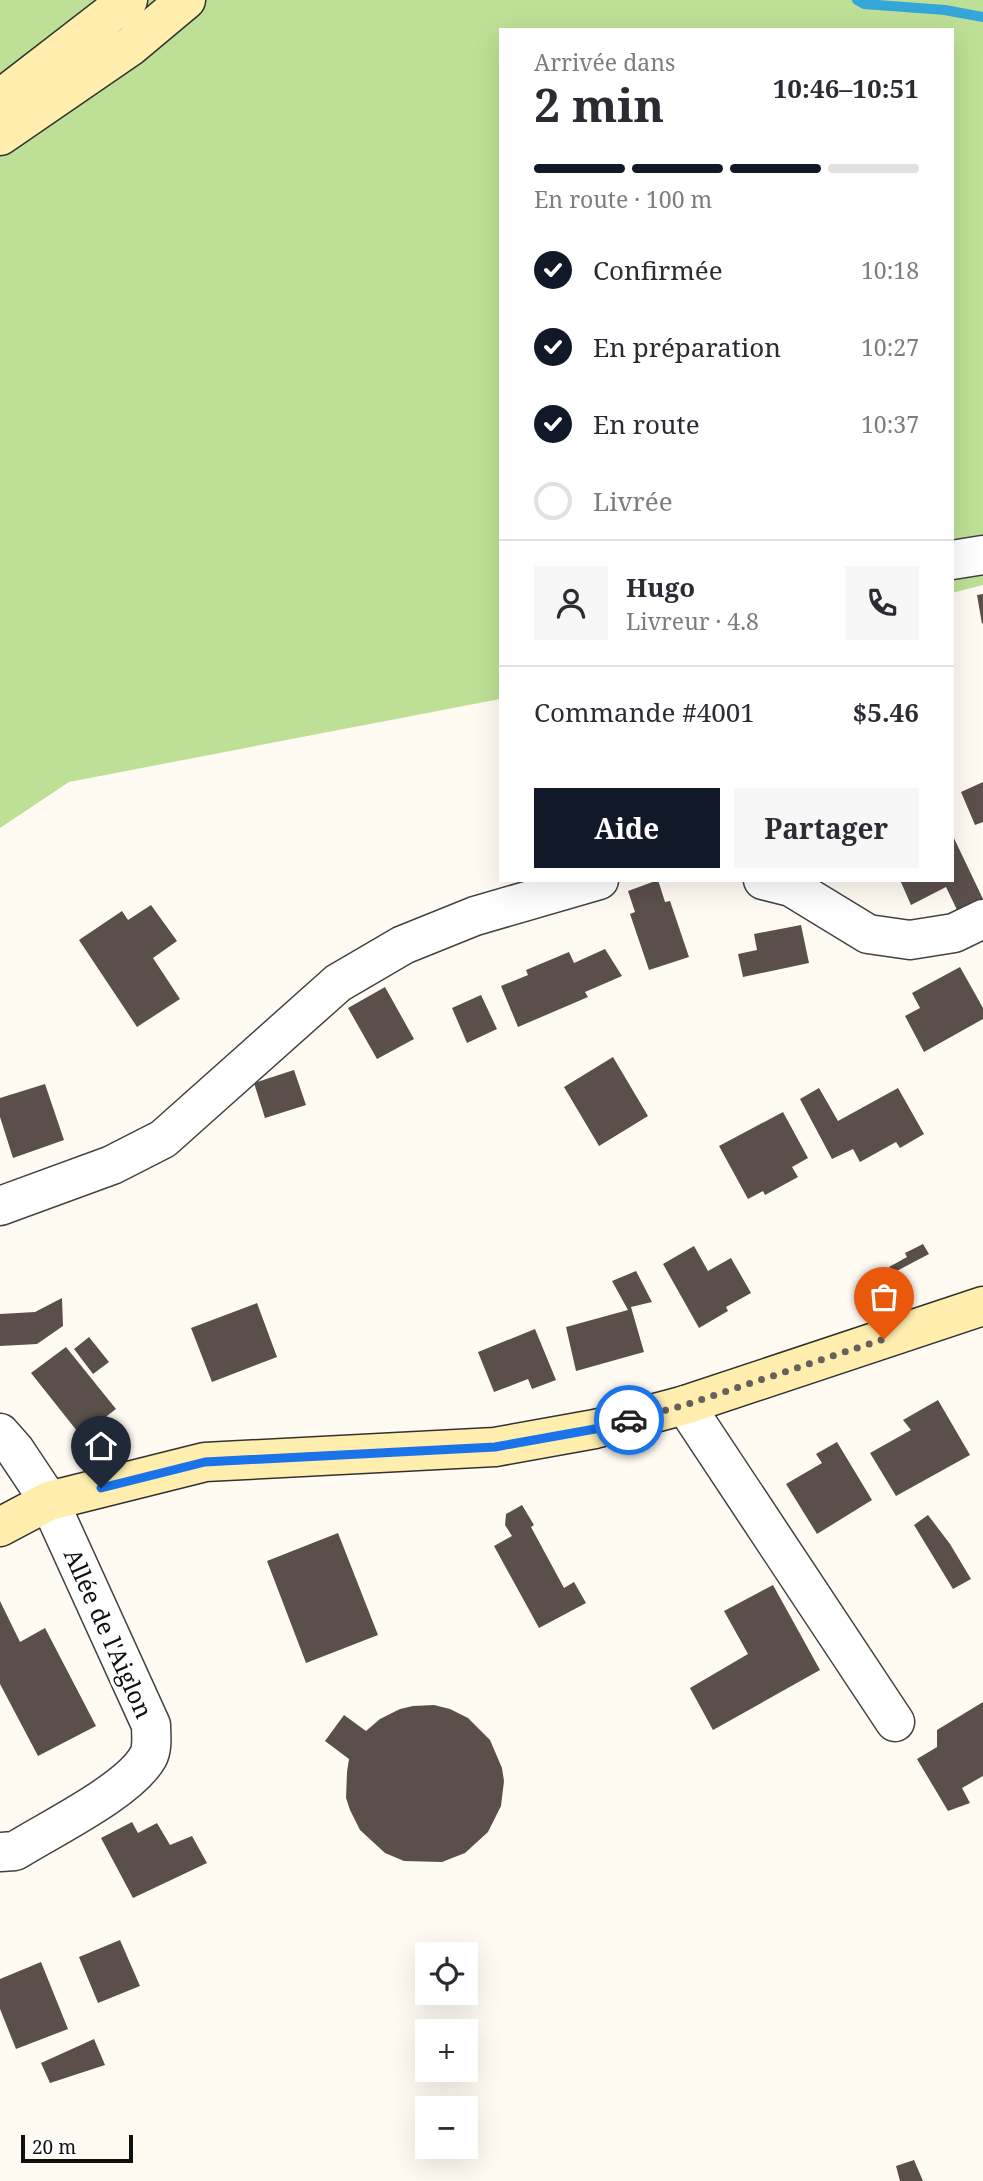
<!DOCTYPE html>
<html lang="fr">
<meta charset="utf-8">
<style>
:root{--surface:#fff;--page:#f7f7f7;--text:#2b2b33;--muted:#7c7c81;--line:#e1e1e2;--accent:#111827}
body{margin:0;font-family:"Noto Serif",serif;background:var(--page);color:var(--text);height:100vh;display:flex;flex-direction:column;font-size:26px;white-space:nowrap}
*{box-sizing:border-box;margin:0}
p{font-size:23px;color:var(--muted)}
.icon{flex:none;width:38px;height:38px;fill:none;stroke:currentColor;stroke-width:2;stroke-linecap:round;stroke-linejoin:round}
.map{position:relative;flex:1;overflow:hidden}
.drawer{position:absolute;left:499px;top:28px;width:455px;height:854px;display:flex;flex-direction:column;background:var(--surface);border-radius:0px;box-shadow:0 7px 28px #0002}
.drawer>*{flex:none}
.buttons{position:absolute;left:415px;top:1942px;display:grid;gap:14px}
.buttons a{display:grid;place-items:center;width:63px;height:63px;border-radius:0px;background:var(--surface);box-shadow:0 7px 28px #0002;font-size:35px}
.scale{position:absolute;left:21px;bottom:18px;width:112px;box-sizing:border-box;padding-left:7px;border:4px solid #101010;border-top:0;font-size:19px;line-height:24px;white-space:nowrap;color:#101010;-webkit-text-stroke:5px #fff;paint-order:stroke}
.pin{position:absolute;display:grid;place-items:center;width:60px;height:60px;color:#fff;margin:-72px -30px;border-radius:50% 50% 50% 0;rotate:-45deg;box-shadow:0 0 7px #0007}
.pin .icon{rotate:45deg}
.courier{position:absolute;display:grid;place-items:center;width:70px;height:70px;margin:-35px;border:5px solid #1a73e8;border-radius:50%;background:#fff;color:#222;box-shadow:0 2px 9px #0007}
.head em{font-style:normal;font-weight:700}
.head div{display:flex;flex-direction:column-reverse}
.head{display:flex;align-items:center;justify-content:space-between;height:119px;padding:0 35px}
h1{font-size:46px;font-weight:700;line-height:52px}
.bar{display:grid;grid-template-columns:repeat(4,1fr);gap:10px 7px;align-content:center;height:84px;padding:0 35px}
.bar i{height:9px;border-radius:5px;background:var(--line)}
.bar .on{background:var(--accent)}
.bar p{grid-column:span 4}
.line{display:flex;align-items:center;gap:18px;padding:0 35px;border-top:2px solid var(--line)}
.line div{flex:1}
.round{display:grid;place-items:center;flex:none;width:74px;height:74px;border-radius:0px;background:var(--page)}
ol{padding:0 35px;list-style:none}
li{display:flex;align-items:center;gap:21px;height:77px}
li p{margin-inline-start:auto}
li .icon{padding:7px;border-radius:50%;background:var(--accent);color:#fff;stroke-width:4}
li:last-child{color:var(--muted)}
li i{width:38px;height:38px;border:4px solid var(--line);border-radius:50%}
.button{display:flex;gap:14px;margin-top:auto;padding:14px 35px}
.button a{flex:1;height:80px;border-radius:0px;background:var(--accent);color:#fff;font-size:28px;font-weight:700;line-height:80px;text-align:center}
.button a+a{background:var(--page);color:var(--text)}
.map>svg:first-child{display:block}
.forest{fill:#bee096}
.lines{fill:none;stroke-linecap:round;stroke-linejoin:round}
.stream{stroke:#34a6d8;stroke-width:10}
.building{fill:#5a4f4b}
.minor-casing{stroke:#434343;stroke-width:41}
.secondary-casing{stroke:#323232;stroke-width:41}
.minor{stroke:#fff;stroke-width:38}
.secondary{stroke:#ffeeae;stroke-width:38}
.done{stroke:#64625f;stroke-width:7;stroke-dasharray:0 12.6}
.route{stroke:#1a73e8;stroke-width:9}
.labels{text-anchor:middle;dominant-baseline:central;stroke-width:7;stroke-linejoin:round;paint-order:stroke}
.street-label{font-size:24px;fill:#101010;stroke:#fff}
</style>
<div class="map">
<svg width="983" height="2181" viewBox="0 0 983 2181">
<rect width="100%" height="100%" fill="#fffbf3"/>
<path class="forest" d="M0 0H983V585L952 593V30H500V699L69 782 0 828Z"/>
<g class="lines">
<path class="stream" d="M857 0 864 4 945 10 983 17"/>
</g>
<path class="building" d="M983 594V623L982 624 977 595Z
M983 782V822L975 825 961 792Z
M952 834 983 899 958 912 946 887 911 905 900 880H952Z
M658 880 665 902 670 901 689 957 649 970 630 914 635 912 628 891Z
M151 905 177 941 153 958 180 999 137 1027 79 940 122 911 128 920Z
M801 925 809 963 743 977 738 954 757 950 754 934Z
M605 949 622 976 585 992 588 997 518 1027 501 986 528 975 526 970 569 952 574 963Z
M960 967 983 1008V1019L924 1052 905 1016 920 1008 912 993Z
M385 987 414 1039 377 1059 348 1008Z
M481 995 497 1029 467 1043 452 1008Z
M613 1057 648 1116 599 1146 564 1087Z
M294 1070 306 1105 265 1118 254 1083Z
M45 1084 64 1140 13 1158 0 1117V1098Z
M819 1088 838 1121 898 1088 924 1134 900 1148 896 1142 860 1162 853 1149 832 1159 800 1099Z
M783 1112 808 1158 792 1167 798 1177 765 1195 763 1191 748 1199 719 1146Z
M923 1244 929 1254 893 1273 889 1267 907 1257 905 1253Z
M694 1246 708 1271 731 1258 751 1293 726 1307 728 1311 699 1328 663 1264Z
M636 1271 652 1302 631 1307 644 1352 576 1371 566 1327 628 1310 612 1281Z
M62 1298 63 1326 37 1344 0 1346V1314L35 1312Z
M257 1303 277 1357 212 1382 191 1328Z
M535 1329 556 1380 532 1389 528 1379 494 1392 478 1352Z
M89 1337 109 1362 93 1374 74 1349Z
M66 1347 116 1409 81 1436 31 1373Z
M938 1400 970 1455 896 1496 870 1453 911 1430 903 1420Z
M837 1442 872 1500 817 1534 786 1484 822 1463 816 1454Z
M522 1505 534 1525 531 1527 564 1588 574 1582 586 1603 539 1628 494 1546 512 1536 505 1525 506 1514Z
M928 1515 950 1544 971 1579 953 1589 914 1525Z
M338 1533 378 1635 306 1663 267 1561Z
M773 1585 820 1670 713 1730 690 1688 748 1654 724 1611Z
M0 1601 20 1642 45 1628 96 1726 38 1756 0 1684Z
M983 1702V1776L962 1788 970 1803 948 1811 917 1759 937 1747V1730Z
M434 1705 450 1709 468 1718 490 1740 502 1768 504 1781 501 1806 488 1832 465 1853 442 1862 404 1861 385 1853 360 1830 350 1810 346 1798 347 1772 349 1759 325 1741 344 1715 366 1731 380 1719 400 1709 413 1706Z
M132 1822 138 1833 157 1823 170 1845 192 1836 207 1863 133 1898 101 1838Z
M120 1940 140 1986 98 2003 79 1957Z
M41 1962 68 2029 16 2049 0 2009V1979Z
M94 2039 105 2065 50 2083 41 2063Z
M914 2160 923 2181H900L896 2166Z"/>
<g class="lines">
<defs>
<path id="minor" d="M952 560 983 555
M763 880 791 887 868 934 910 940 954 933 983 919
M0 1206 112 1165 163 1139 338 983 403 945 475 916 599 880
M685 1405 895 1722
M0 1433 15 1450 49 1501 151 1725C151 1735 153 1748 148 1757 129 1791 50 1829 15 1851L0 1852"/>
<path id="secondary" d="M0 99 128 0
M0 136 131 46 186 0
M0 1527 49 1501 205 1462 495 1447 595 1429 685 1405 983 1306"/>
</defs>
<use href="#minor" class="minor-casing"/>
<use href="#secondary" class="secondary-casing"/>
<use href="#minor" class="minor"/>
<use href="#secondary" class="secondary"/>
</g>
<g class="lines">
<path class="done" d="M629 1420 685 1405 884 1339"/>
<path class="route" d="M101 1488 205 1462 495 1447 595 1429 629 1420"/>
</g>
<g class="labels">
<g class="street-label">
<text transform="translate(109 1633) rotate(66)">Allée de l'Aiglon</text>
</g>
</g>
</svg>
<div class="buttons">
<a><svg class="icon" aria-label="locate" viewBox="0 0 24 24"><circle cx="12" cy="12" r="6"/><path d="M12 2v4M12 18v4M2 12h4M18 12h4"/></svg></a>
<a>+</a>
<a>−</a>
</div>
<div class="scale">20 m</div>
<div class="pin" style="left:884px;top:1339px;background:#ea580c"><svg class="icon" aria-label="bag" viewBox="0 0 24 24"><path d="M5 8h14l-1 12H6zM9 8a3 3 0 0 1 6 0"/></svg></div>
<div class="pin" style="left:101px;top:1488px;background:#1f2937"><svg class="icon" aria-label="home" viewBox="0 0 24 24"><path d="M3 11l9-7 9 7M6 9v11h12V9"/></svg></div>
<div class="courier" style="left:629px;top:1420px"><svg class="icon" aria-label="car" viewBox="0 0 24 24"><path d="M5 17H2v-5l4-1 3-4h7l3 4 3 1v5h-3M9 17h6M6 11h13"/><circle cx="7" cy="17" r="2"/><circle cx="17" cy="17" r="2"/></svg></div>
<section class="drawer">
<div class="head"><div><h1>2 min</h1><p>Arrivée dans</p></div><em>10:46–10:51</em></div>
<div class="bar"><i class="on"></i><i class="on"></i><i class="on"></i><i></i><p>En route · 100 m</p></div>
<ol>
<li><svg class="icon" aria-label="check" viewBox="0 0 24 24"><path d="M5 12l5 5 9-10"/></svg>Confirmée<p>10:18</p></li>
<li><svg class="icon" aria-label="check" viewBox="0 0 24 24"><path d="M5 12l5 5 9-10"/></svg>En préparation<p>10:27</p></li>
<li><svg class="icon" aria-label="check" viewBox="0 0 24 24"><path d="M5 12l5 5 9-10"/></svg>En route<p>10:37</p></li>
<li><i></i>Livrée</li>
</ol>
<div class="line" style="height:126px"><a class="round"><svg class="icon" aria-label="person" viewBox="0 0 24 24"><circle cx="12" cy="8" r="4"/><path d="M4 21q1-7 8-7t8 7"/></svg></a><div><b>Hugo</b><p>Livreur · 4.8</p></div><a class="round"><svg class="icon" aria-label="phone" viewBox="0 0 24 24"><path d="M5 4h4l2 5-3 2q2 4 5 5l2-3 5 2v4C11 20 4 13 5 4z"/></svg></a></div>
<div class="line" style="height:91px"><div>Commande #4001</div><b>$5.46</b></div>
<div class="button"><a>Aide</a><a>Partager</a></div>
</section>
</div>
